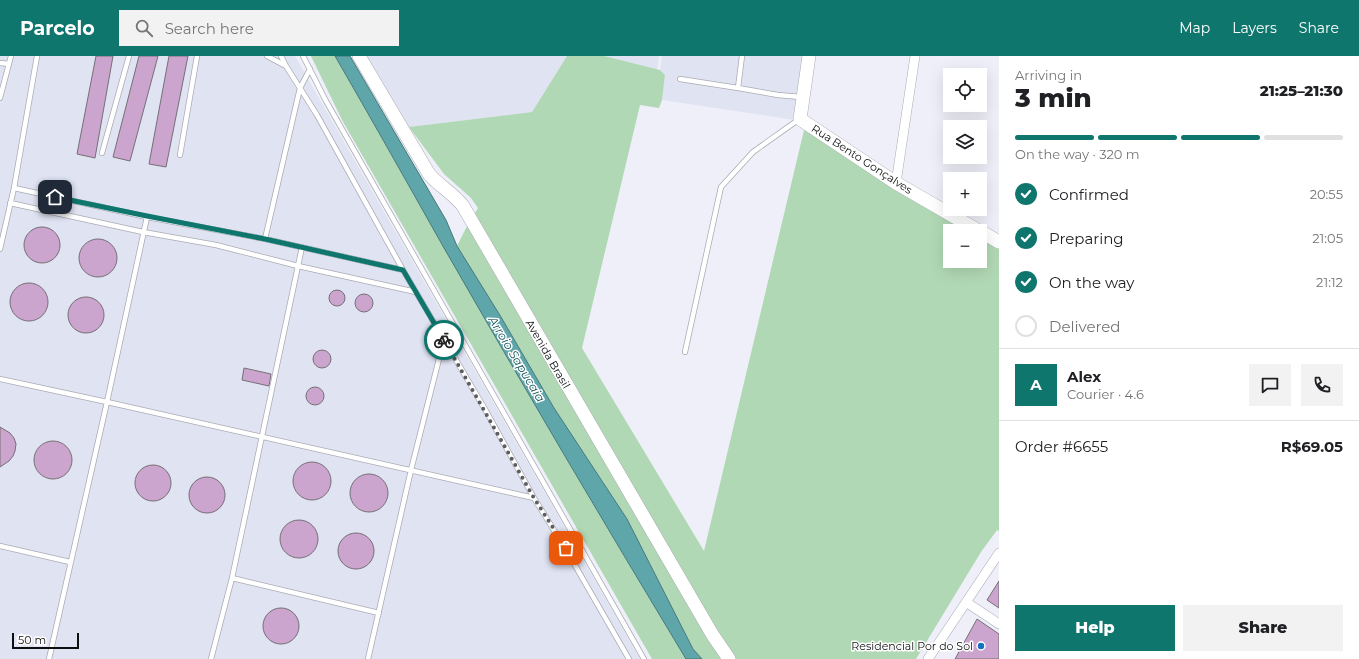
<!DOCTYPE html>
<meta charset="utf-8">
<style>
:root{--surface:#fff;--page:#f2f2f2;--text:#202124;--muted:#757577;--line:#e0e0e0;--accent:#0f766e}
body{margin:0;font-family:Montserrat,sans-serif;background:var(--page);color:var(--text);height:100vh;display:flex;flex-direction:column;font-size:15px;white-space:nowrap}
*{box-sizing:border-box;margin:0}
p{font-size:13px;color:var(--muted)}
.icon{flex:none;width:22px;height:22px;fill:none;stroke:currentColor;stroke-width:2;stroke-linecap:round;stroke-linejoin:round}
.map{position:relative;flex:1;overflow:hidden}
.details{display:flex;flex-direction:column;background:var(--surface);width:360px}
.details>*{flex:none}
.fabs{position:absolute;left:943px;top:12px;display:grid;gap:8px}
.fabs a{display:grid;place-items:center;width:44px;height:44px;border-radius:0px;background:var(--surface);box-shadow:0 4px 16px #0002;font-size:20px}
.scale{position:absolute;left:12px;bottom:10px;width:67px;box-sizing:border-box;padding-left:4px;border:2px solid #0d0e10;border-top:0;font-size:11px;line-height:14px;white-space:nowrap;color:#0d0e10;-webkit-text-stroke:3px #fff;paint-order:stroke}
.pin{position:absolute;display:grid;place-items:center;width:34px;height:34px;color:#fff;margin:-17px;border-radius:8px;box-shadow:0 2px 6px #0006}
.courier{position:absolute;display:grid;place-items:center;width:40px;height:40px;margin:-20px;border:3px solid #0f766e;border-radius:50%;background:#fff;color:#222;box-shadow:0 1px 5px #0007}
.overview em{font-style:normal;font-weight:800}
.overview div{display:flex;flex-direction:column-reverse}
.overview{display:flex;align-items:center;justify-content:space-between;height:68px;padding:0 16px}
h1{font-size:26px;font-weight:800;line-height:30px}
.bar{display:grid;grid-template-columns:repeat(4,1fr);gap:6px 4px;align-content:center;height:48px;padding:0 16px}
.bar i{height:5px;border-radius:3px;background:var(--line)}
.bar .active{background:var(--accent)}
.bar p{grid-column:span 4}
.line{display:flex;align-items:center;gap:10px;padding:0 16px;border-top:1px solid var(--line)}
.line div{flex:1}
.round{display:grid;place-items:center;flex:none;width:42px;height:42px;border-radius:0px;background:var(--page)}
ol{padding:0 16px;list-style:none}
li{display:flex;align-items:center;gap:12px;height:44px}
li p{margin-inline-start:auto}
li .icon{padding:4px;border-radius:50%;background:var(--accent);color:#fff;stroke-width:4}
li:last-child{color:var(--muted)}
li i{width:22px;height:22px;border:2px solid var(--line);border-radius:50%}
.button{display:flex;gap:8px;margin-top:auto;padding:8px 16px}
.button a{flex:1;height:46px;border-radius:0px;background:var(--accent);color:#fff;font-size:16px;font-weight:800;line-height:46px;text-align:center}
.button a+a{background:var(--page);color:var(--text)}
header{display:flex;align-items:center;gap:24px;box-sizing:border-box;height:56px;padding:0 20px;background:var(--accent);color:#fff}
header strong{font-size:19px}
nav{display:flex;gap:22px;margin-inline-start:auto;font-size:14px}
.search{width:280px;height:36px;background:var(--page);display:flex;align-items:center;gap:10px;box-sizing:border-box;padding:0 14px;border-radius:0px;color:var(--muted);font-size:15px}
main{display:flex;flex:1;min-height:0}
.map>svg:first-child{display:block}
.built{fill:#e0e3f2}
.green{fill:#b1d8b4}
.water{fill:#5fa6aa;stroke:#46787c}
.building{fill:#cca5cf;stroke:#756f75}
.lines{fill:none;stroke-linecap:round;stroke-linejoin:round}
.service-casing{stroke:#aaabb3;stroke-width:6}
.minor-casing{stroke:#aaabb3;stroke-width:10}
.secondary-casing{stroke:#aaabb3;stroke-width:14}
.service{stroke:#fff;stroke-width:4.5}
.minor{stroke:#fff;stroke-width:9}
.secondary{stroke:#fff;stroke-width:13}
.done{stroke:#5c5d61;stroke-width:4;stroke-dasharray:0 7.2}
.route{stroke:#0f766e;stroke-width:5}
.poi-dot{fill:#1571be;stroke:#fff;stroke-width:1.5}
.labels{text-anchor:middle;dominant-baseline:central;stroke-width:3;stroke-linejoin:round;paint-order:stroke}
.street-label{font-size:11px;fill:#0d0e10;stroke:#fff}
.poi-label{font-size:11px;fill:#0d0e10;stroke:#fff;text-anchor:end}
.water-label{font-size:12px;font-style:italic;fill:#115154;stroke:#fff}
</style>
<header>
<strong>Parcelo</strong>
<div class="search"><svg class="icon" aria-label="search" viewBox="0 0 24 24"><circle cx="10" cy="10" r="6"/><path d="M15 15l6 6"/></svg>Search here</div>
<nav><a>Map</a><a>Layers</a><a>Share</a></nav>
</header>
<main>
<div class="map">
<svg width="999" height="603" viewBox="0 0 999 603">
<rect width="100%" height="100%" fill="#eeeff8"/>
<path class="built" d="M0 0H295L640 603H0Z
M366 0H567L532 56 409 71Z
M604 0H659L657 14Z
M662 0H802L795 64 662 44 665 19 660 14Z"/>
<path class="green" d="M311 0H335C372 64 408 128 444 192 523 330 604 467 686 603H652L342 64Z
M567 0H604L660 14 665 19 662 44 659 52 640 49 582 292 704 495 804 74 971 175H950V205H980V180L999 192V475L997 474 981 496 916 603H702L693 593 627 463 554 352 501 261 457 190 465 174 478 152 471 142 444 118 409 71 532 56Z"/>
<path class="water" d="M335 0H350L446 164 457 190 501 261 554 352 627 463 693 593 702 603H686C604 467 523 330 444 192 408 128 372 64 335 0Z"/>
<path class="building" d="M96 0H113L95 102 77 98Z
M139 0H158L130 105 113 101Z
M169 0H188L166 111 149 108Z
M24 189a18 18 0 1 1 36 0a18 18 0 1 1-36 0Z
M79 202a19 19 0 1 1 38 0a19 19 0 1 1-38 0Z
M10 246a19 19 0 1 1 38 0a19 19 0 1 1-38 0Z
M329 242a8 8 0 1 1 16 0a8 8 0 1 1-16 0Z
M355 247a9 9 0 1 1 18 0a9 9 0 1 1-18 0Z
M68 259a18 18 0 1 1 36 0a18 18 0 1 1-36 0Z
M313 303a9 9 0 1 1 18 0a9 9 0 1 1-18 0Z
M244 312 271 318 269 330 242 324Z
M306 340a9 9 0 1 1 18 0a9 9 0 1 1-18 0Z
M0 371 10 377 14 382 16 388 15 395 13 400 9 405 0 411Z
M34 404a19 19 0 1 1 38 0a19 19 0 1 1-38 0Z
M293 425a19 19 0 1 1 38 0a19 19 0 1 1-38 0Z
M135 427a18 18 0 1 1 36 0a18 18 0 1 1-36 0Z
M350 437a19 19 0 1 1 38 0a19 19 0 1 1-38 0Z
M189 439a18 18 0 1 1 36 0a18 18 0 1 1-36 0Z
M280 483a19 19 0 1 1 38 0a19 19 0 1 1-38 0Z
M338 495a18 18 0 1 1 36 0a18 18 0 1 1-36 0Z
M999 525V552L987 544Z
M263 570a18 18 0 1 1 36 0a18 18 0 1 1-36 0Z
M977 563 999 578V603H955Z"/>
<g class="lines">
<defs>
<path id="service" d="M267 0 286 10 317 59 403 214 486 355 534 442 565 492 629 603
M281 0 286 10
M303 0 326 45 644 603
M0 7 9 8
M680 23 738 32 778 39 801 41
M738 32 742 0
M0 42 11 0
M102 97 129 0
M180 99 197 0
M14 132 147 161 265 183 403 214
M10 147 143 176 216 189 298 210 416 236
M65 158 68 144
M265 183 300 32 310 13
M0 193 14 132 37 0
M685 296 721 131 753 96 798 64
M0 323 107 346 534 442
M0 490 70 506
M232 522 379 557
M49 603 107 346 147 161
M211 603 232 522 302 191
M368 603 411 414 444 283"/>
<path id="minor" d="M896 127 915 0
M966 546 999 568
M928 603 999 497"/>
<path id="secondary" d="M359 0 429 118C439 130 453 137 463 150L712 578 729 603
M809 0 800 63 896 127 979 175
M980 175 999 186"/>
</defs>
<use href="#service" class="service-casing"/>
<use href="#minor" class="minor-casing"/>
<use href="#secondary" class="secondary-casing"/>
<use href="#service" class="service"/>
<use href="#minor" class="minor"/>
<use href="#secondary" class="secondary"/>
</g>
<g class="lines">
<path class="done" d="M444 284 534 442 566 492"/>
<path class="route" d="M55 141 147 160 265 183 403 214 444 284"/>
</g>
<circle class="poi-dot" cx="981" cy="590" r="4"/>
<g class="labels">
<g class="street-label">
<text transform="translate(862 103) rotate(33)">Rua Bento Gonçalves</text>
<text transform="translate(548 298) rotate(60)">Avenida Brasil</text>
</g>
<g class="poi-label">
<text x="973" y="590">Residencial Por do Sol</text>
</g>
<g class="water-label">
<text transform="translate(517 303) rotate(59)">Arroio Sapucaia</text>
</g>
</g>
</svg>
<div class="fabs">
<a><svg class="icon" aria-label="locate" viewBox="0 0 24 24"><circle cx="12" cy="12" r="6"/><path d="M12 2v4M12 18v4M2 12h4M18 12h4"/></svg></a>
<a><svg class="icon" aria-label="layers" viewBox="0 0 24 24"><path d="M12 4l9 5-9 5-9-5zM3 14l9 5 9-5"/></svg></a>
<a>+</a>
<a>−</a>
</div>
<div class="scale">50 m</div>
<div class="pin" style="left:566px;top:492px;background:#ea580c"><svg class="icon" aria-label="bag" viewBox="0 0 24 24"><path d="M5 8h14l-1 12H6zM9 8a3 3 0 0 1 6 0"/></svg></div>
<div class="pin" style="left:55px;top:141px;background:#1f2937"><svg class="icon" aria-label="home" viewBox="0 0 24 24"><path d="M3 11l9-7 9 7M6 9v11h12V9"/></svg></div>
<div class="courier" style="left:444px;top:284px"><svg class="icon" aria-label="bike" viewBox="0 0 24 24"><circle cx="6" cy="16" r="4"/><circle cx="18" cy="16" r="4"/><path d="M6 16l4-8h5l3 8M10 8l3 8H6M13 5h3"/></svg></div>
</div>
<section class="details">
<div class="overview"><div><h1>3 min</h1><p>Arriving in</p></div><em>21:25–21:30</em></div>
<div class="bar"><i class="active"></i><i class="active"></i><i class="active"></i><i></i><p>On the way · 320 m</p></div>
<ol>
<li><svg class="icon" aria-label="check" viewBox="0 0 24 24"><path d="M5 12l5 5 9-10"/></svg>Confirmed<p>20:55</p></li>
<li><svg class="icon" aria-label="check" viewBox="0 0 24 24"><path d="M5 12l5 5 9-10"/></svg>Preparing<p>21:05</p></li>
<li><svg class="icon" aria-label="check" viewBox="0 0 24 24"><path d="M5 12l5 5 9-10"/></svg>On the way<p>21:12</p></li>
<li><i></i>Delivered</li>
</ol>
<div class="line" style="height:72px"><b class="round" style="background:var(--accent);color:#fff">A</b><div><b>Alex</b><p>Courier · 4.6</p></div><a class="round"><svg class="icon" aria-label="chat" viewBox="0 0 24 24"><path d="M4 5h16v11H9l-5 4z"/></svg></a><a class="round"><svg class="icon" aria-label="phone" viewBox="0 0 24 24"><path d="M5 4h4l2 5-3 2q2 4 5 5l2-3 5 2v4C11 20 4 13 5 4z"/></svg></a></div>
<div class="line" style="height:52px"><div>Order #6655</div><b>R$69.05</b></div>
<div class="button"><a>Help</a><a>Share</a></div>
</section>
</main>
